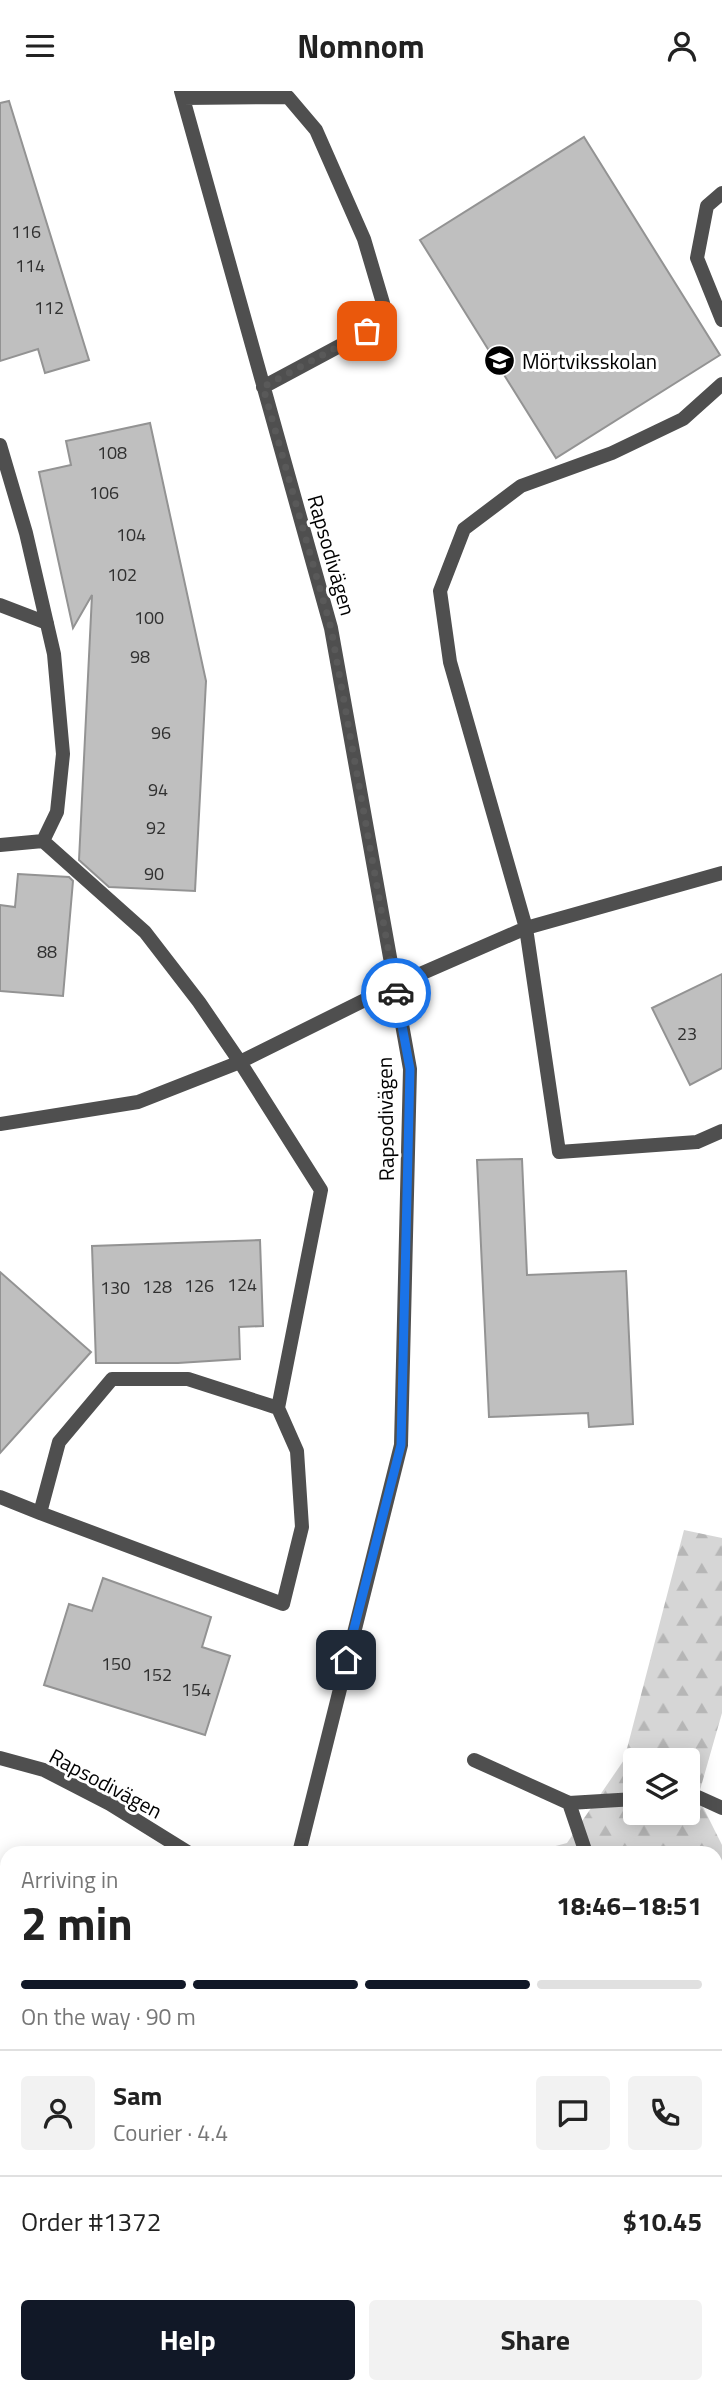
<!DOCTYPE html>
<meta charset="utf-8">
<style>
:root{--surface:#fff;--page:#f2f2f2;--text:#222;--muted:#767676;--line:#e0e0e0;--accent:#111827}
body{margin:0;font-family:"Titillium Web",sans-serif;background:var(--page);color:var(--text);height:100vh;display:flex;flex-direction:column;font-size:26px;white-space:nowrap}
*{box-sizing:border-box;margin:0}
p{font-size:23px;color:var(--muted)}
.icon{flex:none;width:38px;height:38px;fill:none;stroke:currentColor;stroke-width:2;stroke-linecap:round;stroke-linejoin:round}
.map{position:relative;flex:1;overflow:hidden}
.details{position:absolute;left:0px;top:1755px;width:723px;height:548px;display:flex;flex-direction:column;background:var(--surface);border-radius:21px 21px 0 0;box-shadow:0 4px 18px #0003}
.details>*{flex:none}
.controls{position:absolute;left:623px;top:1657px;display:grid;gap:14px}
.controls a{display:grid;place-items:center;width:77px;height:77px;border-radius:7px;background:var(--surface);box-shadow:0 4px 18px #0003;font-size:35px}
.pin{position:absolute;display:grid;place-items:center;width:60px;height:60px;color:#fff;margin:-30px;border-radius:14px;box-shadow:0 4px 10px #0006}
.courier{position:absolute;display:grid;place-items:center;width:70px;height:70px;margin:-35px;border:5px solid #1a73e8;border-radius:50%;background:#fff;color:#222;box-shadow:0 2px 9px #0007}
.headline em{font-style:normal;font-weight:700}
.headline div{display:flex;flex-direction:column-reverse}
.headline{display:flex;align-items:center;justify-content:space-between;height:119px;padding:0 21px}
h1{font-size:46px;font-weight:700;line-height:52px}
.bar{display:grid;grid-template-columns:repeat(4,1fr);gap:10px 7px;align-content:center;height:84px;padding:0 21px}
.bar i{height:9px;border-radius:5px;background:var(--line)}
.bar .on{background:var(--accent)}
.bar p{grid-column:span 4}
.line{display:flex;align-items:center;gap:18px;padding:0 21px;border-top:2px solid var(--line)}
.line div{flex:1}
.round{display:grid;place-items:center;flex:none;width:74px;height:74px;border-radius:7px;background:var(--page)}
.action{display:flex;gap:14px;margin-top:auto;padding:14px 21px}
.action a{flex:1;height:80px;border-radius:7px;background:var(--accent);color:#fff;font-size:28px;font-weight:700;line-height:80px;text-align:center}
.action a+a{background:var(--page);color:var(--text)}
header{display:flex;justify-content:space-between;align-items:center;height:91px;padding:0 21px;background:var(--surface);font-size:32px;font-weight:700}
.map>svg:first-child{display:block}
.forest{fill:url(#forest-firs);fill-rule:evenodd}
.building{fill:#bfbfbf;stroke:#939393;stroke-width:2}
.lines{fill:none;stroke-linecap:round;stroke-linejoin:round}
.service{stroke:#4f4f4f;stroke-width:14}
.minor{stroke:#4f4f4f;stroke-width:14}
.done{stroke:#595959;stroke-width:7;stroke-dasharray:0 12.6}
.route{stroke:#1a73e8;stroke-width:9}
.labels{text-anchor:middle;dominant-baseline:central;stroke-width:6;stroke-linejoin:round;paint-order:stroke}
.number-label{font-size:18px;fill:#303030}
.poi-label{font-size:21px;fill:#000;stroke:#fff;text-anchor:start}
.street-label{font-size:21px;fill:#000;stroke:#fff}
</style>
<header><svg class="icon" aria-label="menu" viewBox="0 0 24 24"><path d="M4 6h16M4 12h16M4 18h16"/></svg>Nomnom<svg class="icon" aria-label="person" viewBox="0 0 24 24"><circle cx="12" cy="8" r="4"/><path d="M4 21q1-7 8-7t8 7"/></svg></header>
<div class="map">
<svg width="722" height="2302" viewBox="0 0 722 2302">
<defs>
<pattern id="forest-firs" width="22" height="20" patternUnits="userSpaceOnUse" patternTransform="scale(1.75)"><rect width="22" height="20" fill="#d6d6d6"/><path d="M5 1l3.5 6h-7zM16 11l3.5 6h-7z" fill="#b6b6b6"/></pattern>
</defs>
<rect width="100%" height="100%" fill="#fff"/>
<path class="forest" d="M684 1439 722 1447V1622L698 1706 722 1754V2099L716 2117V1762H529L567 1752 624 1669ZM635 1670H688V1722H635Z
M716 2290 718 2302H476L474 2296H716Z"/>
<path class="building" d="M9 10 89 269 45 282 38 258 0 270V12Z
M584 46 720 264 556 367 420 149Z
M150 332 206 590 195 800 109 796 79 769 92 504 73 537 39 381 71 374 66 350Z
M18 783 69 786 73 790 63 905 0 900V814L15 816Z
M722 883V977L690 994 652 917Z
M522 1068 527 1184 626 1180 633 1333 589 1336 588 1322 489 1326 477 1069Z
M260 1149 263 1235 239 1236 240 1268 178 1272H96L92 1155Z
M0 1181 91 1261 0 1362Z
M103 1487 211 1526 202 1556 230 1565 205 1644 44 1594 69 1513 92 1520Z"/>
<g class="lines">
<path class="service" d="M722 102 707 115 697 167 722 229
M722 293 683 328 612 362 521 395 464 438 440 500 450 571 526 837 559 1061 697 1051 722 1040
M0 354 26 442 54 563 63 663 57 721 43 750 0 754
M0 514 47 532
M43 750 145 841 199 911 240 971 321 1099 278 1317 188 1288H112L59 1351 40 1422 283 1513 302 1436 297 1360 278 1317
M0 1033 138 1011 240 971 395 894 526 837 722 782
M0 1406 40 1422
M0 1667 44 1679 110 1713 189 1762
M474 1669 569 1712 635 1708
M688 1706H698L722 1717
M569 1712 586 1762
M716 1902 722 1905
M203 2302 207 2296"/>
<path class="minor" d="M181 0 331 537 410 978 401 1354 299 1762
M183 7 288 6 316 39 364 148 388 229 263 296
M326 2296 329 2302"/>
</g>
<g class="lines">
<path class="done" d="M367 240 263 296 331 537 396 902"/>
<path class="route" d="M346 1569 401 1354 410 978 396 902"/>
</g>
<defs>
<symbol id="school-disc" viewBox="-11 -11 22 22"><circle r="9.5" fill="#000" stroke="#fff"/><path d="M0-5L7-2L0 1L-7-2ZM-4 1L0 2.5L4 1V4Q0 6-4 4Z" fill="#fff"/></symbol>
</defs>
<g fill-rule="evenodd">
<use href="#school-disc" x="482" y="252" width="35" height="35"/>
</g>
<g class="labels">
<g class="number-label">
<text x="26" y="140">116</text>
<text x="30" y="174">114</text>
<text x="49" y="216">112</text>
<text x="112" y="361">108</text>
<text x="104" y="401">106</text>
<text x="131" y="443">104</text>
<text x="122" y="483">102</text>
<text x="149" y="526">100</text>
<text x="140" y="565">98</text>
<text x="161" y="641">96</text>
<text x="158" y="698">94</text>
<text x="156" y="736">92</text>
<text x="154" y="782">90</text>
<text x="47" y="860">88</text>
<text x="687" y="942">23</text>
<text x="242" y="1193">124</text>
<text x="199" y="1194">126</text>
<text x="157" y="1195">128</text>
<text x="115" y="1196">130</text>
<text x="116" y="1572">150</text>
<text x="157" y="1583">152</text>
<text x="196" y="1598">154</text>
</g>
<g class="poi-label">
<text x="522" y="270">Mörtviksskolan</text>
</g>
<g class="street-label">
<text transform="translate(332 464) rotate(74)">Rapsodivägen</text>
<text transform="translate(385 1028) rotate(-91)">Rapsodivägen</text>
<text transform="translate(106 1692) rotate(28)">Rapsodivägen</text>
</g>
</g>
</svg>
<div class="controls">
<a><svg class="icon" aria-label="layers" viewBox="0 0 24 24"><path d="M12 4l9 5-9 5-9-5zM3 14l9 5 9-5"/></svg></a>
</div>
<div class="pin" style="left:367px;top:240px;background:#ea580c"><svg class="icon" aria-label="bag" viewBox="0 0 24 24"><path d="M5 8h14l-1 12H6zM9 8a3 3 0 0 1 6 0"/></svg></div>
<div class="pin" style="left:346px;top:1569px;background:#1f2937"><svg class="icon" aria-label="home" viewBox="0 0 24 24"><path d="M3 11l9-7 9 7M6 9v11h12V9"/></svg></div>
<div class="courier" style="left:396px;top:902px"><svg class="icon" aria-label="car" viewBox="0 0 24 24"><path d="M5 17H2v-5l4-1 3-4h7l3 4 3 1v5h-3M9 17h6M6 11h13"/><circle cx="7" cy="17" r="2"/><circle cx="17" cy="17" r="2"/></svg></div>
<section class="details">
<div class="headline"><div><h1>2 min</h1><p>Arriving in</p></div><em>18:46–18:51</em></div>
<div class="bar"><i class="on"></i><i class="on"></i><i class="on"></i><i></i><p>On the way · 90 m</p></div>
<div class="line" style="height:126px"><a class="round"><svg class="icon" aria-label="person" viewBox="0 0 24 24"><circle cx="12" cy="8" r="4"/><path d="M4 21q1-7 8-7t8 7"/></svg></a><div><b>Sam</b><p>Courier · 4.4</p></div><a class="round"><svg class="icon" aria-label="chat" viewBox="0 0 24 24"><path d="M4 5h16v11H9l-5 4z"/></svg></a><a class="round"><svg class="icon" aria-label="phone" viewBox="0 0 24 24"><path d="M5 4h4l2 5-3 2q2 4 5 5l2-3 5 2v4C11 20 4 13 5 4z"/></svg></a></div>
<div class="line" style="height:91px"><div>Order #1372</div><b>$10.45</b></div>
<div class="action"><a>Help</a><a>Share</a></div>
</section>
</div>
